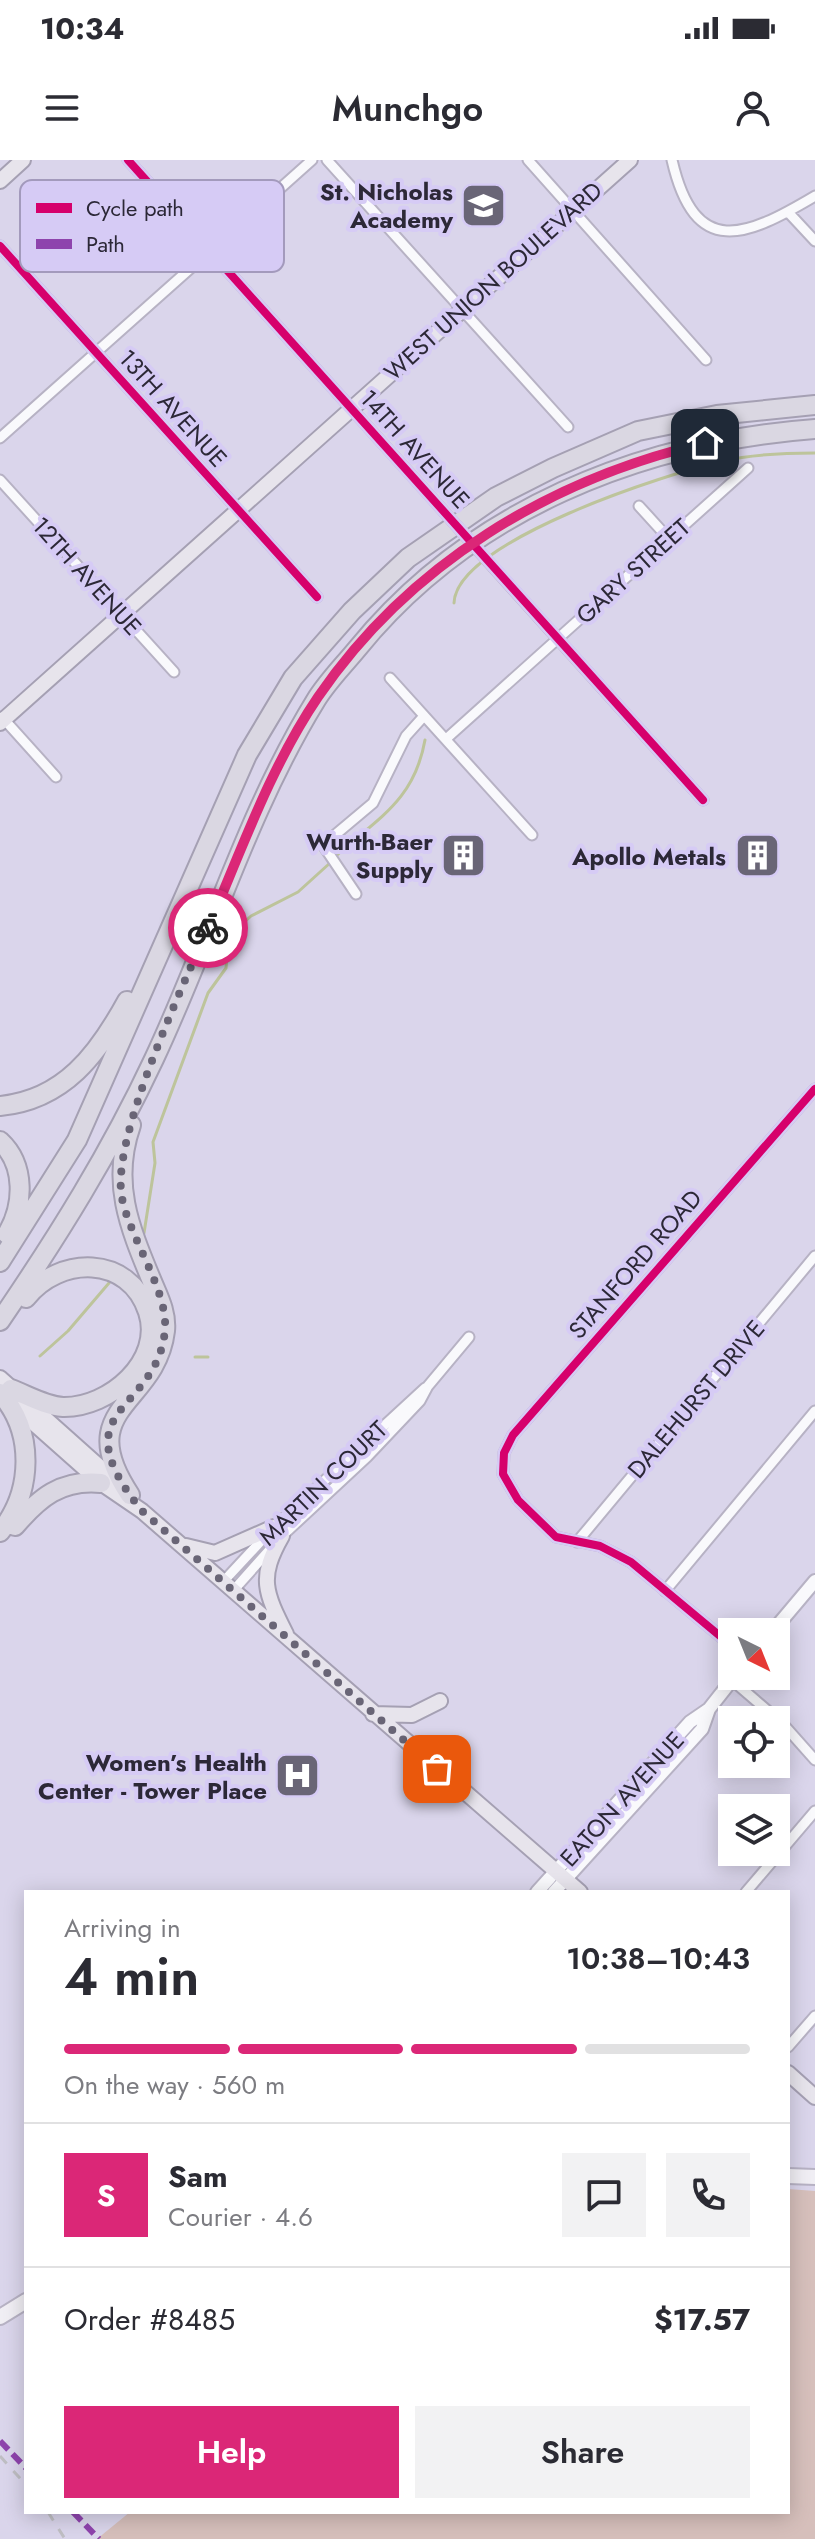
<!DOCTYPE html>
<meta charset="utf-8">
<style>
:root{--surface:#fff;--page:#f2f2f3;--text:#2b2b33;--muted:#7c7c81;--line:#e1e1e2;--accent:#db2777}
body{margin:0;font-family:Jost,sans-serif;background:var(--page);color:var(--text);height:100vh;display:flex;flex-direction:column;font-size:30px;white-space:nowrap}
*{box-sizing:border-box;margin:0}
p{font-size:26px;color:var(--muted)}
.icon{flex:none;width:44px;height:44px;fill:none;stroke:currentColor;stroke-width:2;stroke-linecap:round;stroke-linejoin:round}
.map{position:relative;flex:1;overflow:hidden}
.details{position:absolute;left:24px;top:1730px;width:766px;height:624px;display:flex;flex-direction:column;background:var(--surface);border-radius:0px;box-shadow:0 4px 20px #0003}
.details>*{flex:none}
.needle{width:52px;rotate:137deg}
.controls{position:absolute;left:718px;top:1458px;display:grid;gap:16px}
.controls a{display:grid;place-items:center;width:72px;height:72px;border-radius:0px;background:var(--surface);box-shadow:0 4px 20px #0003;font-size:40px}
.pin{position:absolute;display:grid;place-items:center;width:68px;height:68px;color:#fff;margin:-34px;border-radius:16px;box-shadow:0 4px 12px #0006}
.courier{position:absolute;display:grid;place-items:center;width:80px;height:80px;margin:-40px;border:6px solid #db2777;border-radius:50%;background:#fff;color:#222;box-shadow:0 2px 10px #0007}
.headline em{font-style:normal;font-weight:600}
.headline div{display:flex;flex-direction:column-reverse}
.headline{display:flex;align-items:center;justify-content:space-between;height:136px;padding:0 40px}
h1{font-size:52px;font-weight:600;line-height:60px}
.bar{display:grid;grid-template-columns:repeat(4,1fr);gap:12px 8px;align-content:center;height:96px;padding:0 40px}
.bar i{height:10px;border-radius:6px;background:var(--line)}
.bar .current{background:var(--accent)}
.bar p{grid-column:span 4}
.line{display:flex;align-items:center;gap:20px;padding:0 40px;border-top:2px solid var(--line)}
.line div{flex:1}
.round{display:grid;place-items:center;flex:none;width:84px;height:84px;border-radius:0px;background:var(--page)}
.button{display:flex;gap:16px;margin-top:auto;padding:16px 40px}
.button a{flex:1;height:92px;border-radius:0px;background:var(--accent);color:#fff;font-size:32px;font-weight:600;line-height:92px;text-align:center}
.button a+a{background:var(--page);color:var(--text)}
.status{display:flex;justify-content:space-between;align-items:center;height:56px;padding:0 40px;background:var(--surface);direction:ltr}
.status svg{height:22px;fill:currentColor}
header{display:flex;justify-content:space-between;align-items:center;height:104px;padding:0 40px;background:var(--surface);font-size:36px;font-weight:600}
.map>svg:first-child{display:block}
.green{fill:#d6bfbb}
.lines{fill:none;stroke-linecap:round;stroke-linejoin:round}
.stream{stroke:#bdc49b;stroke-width:3}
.minor-casing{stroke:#b7b2c4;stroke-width:13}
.tertiary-casing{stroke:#b7b2c4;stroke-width:16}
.secondary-casing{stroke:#b7b2c4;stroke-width:18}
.primary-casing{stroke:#a5a0b3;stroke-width:18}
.motorway-casing{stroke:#a5a0b3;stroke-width:22}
.minor{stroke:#f9f9fc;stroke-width:9}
.tertiary{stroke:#f9f9fc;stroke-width:12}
.secondary{stroke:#f0eef4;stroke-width:14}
.primary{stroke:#e7e4ec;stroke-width:14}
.motorway{stroke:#dad7e2;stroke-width:18}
.rail{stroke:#bfbec3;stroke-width:3;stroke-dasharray:10 10;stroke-linecap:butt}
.minor-bridge-casing{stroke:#b7b2c4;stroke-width:13;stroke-linecap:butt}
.minor-bridge{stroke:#f9f9fc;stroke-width:9}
.quiet{stroke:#8e44ad;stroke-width:6;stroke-dasharray:12 6;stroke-linecap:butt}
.cycleway-casing{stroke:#d6cbf5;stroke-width:13}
.cycleway{stroke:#d6006c;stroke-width:8}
.done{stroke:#696576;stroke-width:8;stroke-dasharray:0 14.4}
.route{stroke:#db2777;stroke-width:10}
.labels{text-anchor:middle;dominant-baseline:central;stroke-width:8;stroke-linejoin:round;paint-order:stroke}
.poi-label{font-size:24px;font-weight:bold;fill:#2c2837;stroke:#d6cbf5;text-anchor:end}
.street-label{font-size:24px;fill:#2c2837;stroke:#d6cbf5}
.key{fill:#d6cbf5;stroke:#a39abc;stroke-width:2}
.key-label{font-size:22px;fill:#2c2837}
</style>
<div class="status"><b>10:34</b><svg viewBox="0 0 49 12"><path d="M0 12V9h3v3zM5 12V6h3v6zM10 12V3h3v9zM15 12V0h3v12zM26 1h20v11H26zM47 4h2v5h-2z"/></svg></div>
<header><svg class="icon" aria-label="menu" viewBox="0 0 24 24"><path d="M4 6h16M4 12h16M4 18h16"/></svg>Munchgo<svg class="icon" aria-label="person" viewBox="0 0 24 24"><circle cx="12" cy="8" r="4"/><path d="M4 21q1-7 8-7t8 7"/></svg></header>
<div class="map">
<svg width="815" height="2379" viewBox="0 0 815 2379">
<rect width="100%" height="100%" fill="#dad5eb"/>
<path class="green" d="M788 2029 815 2031V2379H97L130 2352H788Z"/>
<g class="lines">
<path class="stream" d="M454 443C456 381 669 313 723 301 753 294 784 293 815 293
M335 697C376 659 414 642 425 580
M144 1073 155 1003 153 982 208 833 226 808 229 776 251 756 298 732 330 703
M40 1196 68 1171 109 1123
M195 1197H208"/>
<defs>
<path id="minor" d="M128 0 438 345
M327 0 568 267
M528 0 706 200
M672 0C695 100 746 77 815 36
M788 52 815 81
M0 86 317 437
M0 278 312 0
M0 320 174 512
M639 346 669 379
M494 408 703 640
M390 518 532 675
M2 557 56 617
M446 579 748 308
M356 734 323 685 373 643 406 576 424 556
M577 1382 815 1096
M222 1423 274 1367 425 1228
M665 1431 815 1251
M232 1432 282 1376 367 1297 420 1241 428 1226 469 1177
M732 1486 631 1402 600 1386 556 1377 518 1340 503 1314 504 1293 513 1275 815 929
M732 1520 783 1564 815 1600
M746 1732 815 1651
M788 1887 815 1856"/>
<path id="tertiary" d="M772 1472 815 1421
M537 1732 690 1562 709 1549
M554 1732 702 1569 709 1549 735 1516"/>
<path id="secondary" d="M788 2016 815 2017
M0 2157 26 2141"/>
<path id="primary" d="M0 21 23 0
M0 563 630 0
M0 1218 121 1326
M12 1244 101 1323 142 1351 580 1732
M282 1376C258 1418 265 1432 286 1474
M186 1386 215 1393 274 1367
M373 1554 412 1555 440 1541
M788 1913 815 1937"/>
<path id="motorway" d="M0 946C64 940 98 894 127 841
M0 981C26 1005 24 1046 7 1074
M0 1102 77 980 247 595 293 518 352 451 408 398 496 337 553 308 638 271 717 255 815 245
M0 1161C58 1076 110 993 154 899 210 780 247 652 316 540 327 522 343 506 357 489 470 350 639 282 815 269
M11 1229C27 1235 45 1246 63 1247 109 1248 164 1201 148 1152 129 1094 59 1096 26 1138
M0 1233C35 1272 33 1332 0 1372
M130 1335C71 1246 156 1246 165 1171 167 1152 158 1136 151 1119 129 1066 111 1022 131 965
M15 1366C39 1338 61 1319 101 1323"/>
</defs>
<use href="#minor" class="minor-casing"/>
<use href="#tertiary" class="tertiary-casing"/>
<use href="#secondary" class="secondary-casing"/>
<use href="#primary" class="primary-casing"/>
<use href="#motorway" class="motorway-casing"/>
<use href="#minor" class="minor"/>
<use href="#tertiary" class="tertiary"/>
<use href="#secondary" class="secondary"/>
<use href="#primary" class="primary"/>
<use href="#motorway" class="motorway"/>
<path class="rail" d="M0 2296 26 2325
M48 2352 65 2379"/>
<defs>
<path id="minor-bridge" d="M438 345 494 408"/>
</defs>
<use href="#minor-bridge" class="minor-bridge-casing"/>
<use href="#minor-bridge" class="minor-bridge"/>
<path class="quiet" d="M0 2281 26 2308
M73 2352 99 2379"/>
<defs>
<path id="cycleway" d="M128 0 703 640
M0 86 317 437
M732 1486 631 1402 600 1386 556 1377 518 1340 503 1314 504 1293 513 1275 815 929"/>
</defs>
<use href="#cycleway" class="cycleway-casing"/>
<use href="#cycleway" class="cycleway"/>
</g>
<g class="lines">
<path class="done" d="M208 768C183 826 110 980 122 1038 130 1079 168 1130 165 1170 157 1255 57 1245 142 1351L437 1609"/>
<path class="route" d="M208 768C241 691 271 606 318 537 409 404 550 319 705 283"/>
</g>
<defs>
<symbol id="school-square" viewBox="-11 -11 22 22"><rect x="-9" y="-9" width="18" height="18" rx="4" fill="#696576" stroke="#d6cbf5"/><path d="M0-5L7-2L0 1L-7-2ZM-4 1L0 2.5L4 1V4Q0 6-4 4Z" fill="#fff"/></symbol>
<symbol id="building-square" viewBox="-11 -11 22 22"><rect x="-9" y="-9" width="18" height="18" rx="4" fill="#696576" stroke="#d6cbf5"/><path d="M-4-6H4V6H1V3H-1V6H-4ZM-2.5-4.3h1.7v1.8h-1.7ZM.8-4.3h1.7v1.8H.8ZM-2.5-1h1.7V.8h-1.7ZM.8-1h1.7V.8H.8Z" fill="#fff"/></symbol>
<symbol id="hospital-square" viewBox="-11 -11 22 22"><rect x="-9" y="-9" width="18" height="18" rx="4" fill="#696576" stroke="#d6cbf5"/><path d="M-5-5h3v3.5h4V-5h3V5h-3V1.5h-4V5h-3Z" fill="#fff"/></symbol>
</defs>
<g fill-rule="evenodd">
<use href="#school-square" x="458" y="20" width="51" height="51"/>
<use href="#building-square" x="438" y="670" width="51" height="51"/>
<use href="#building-square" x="732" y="670" width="51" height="51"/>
<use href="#hospital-square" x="272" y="1590" width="51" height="51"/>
</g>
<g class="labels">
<g class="poi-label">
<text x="453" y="31">St. Nicholas<tspan x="453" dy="28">Academy</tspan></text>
<text x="433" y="681">Wurth-Baer<tspan x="433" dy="28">Supply</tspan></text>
<text x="726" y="696">Apollo Metals</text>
<text x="267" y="1602">Women’s Health<tspan x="267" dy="28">Center - Tower Place</tspan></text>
</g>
<g class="street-label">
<text transform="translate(493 121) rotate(-42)">WEST UNION BOULEVARD</text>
<text transform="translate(173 248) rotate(48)">13TH AVENUE</text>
<text transform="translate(415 289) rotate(48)">14TH AVENUE</text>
<text transform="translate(633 411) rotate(-42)">GARY STREET</text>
<text transform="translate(87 416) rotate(48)">12TH AVENUE</text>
<text transform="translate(635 1104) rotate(-49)">STANFORD ROAD</text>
<text transform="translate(696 1239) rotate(-50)">DALEHURST DRIVE</text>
<text transform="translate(323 1323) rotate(-44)">MARTIN COURT</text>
<text transform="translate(622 1639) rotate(-48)">EATON AVENUE</text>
</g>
</g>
<rect x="20" y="20" width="264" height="92" rx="12" class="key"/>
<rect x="36" y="43" width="36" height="10" fill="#d6006c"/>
<rect x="36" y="79" width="36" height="10" fill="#8e44ad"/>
<g class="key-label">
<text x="86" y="56">Cycle path</text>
<text x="86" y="92">Path</text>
</g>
</svg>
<div class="controls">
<a><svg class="needle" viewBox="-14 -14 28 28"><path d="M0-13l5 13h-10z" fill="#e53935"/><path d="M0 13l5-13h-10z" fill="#7c7c81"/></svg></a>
<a><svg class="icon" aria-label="locate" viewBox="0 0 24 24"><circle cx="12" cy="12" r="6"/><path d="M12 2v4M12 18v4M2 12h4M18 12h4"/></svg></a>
<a><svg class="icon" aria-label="layers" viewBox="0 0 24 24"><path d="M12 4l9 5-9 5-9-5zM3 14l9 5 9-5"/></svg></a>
</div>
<div class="pin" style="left:437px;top:1609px;background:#ea580c"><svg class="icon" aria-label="bag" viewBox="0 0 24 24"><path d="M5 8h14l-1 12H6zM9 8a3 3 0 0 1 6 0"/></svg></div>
<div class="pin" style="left:705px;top:283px;background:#1f2937"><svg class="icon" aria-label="home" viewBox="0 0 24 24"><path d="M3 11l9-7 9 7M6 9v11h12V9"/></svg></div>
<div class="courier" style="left:208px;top:768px"><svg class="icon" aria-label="bike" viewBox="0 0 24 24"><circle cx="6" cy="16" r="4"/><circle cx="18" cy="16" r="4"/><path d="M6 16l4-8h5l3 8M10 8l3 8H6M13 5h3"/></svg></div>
<section class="details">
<div class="headline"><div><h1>4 min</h1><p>Arriving in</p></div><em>10:38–10:43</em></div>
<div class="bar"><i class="current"></i><i class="current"></i><i class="current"></i><i></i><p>On the way · 560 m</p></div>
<div class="line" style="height:144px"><b class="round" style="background:var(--accent);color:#fff">S</b><div><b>Sam</b><p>Courier · 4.6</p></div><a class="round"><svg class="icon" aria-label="chat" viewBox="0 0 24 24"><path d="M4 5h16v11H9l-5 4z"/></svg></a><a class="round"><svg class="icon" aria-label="phone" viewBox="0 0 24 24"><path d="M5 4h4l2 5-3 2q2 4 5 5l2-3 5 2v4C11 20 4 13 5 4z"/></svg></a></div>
<div class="line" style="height:104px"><div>Order #8485</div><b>$17.57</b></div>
<div class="button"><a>Help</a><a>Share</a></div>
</section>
</div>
